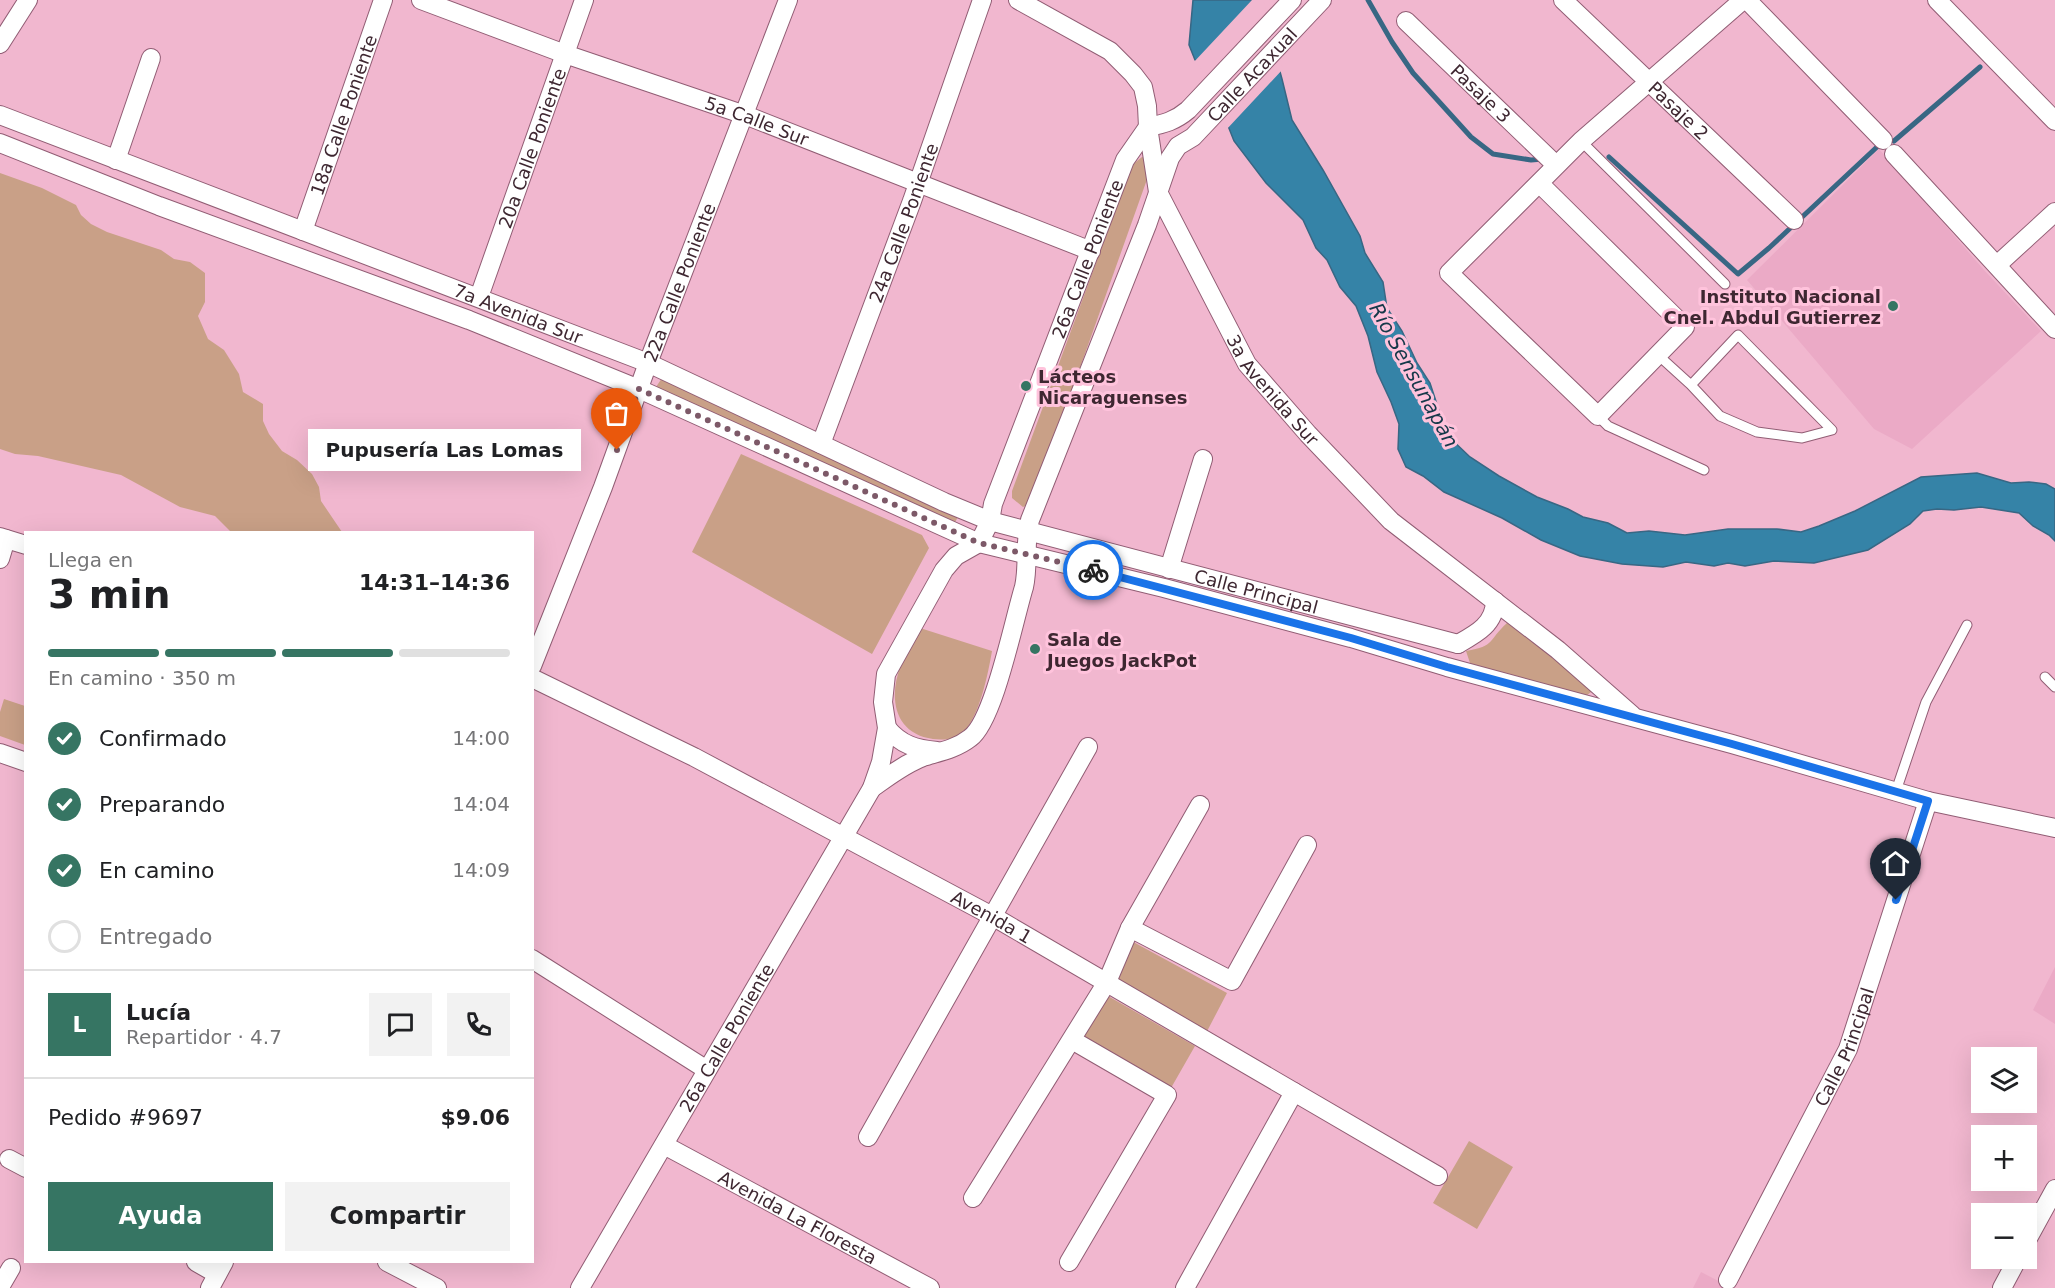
<!DOCTYPE html>
<html lang="es">
<meta charset="utf-8">
<style>
:root{--surface:#fff;--page:#f2f2f2;--text:#202124;--muted:#757577;--line:#e0e0e0;--accent:#367563}
body{margin:0;font-family:"DejaVu Sans",sans-serif;background:var(--page);color:var(--text);height:100vh;display:flex;flex-direction:column;font-size:22px;white-space:nowrap}
*{box-sizing:border-box;margin:0}
p{font-size:20px;color:var(--muted)}
.icon{flex:none;width:33px;height:33px;fill:none;stroke:currentColor;stroke-width:2;stroke-linecap:round;stroke-linejoin:round}
.map{position:relative;flex:1;overflow:hidden}
.sheet{position:absolute;left:24px;top:531px;width:510px;height:732px;display:flex;flex-direction:column;background:var(--surface);border-radius:0px;box-shadow:0 6px 24px #0002}
.sheet>*{flex:none}
.buttons{position:absolute;left:1971px;top:1047px;display:grid;gap:12px}
.buttons a{display:grid;place-items:center;width:66px;height:66px;border-radius:0px;background:var(--surface);box-shadow:0 6px 24px #0002;font-size:30px}
.pin{position:absolute;display:grid;place-items:center;width:51px;height:51px;color:#fff;margin:-62px -26px;border-radius:50% 50% 50% 0;rotate:-45deg;box-shadow:0 0 6px #0007}
.pin .icon{rotate:45deg}
.courier{position:absolute;display:grid;place-items:center;width:60px;height:60px;margin:-30px;border:4px solid #1a73e8;border-radius:50%;background:#fff;color:#222;box-shadow:0 2px 8px #0007}
.bubble{position:absolute;height:42px;border-radius:0px;background:var(--surface);box-shadow:0 6px 24px #0002;font-size:20px;font-weight:800;line-height:42px;text-align:center}
.headline em{font-style:normal;font-weight:800}
.headline div{display:flex;flex-direction:column-reverse}
.headline{display:flex;align-items:center;justify-content:space-between;height:102px;padding:0 24px}
h1{font-size:39px;font-weight:800;line-height:45px}
.bar{display:grid;grid-template-columns:repeat(4,1fr);gap:9px 6px;align-content:center;height:72px;padding:0 24px}
.bar i{height:8px;border-radius:4px;background:var(--line)}
.bar .active{background:var(--accent)}
.bar p{grid-column:span 4}
.line{display:flex;align-items:center;gap:15px;padding:0 24px;border-top:2px solid var(--line)}
.line div{flex:1}
.round{display:grid;place-items:center;flex:none;width:63px;height:63px;border-radius:0px;background:var(--page)}
ol{padding:0 24px;list-style:none}
li{display:flex;align-items:center;gap:18px;height:66px}
li p{margin-inline-start:auto}
li .icon{padding:6px;border-radius:50%;background:var(--accent);color:#fff;stroke-width:4}
li:last-child{color:var(--muted)}
li i{width:33px;height:33px;border:3px solid var(--line);border-radius:50%}
.action{display:flex;gap:12px;margin-top:auto;padding:12px 24px}
.action a{flex:1;height:69px;border-radius:0px;background:var(--accent);color:#fff;font-size:24px;font-weight:800;line-height:69px;text-align:center}
.action a+a{background:var(--page);color:var(--text)}
.map>svg:first-child{display:block}
.built{fill:#ebaac6}
.green{fill:#c9a087}
.water{fill:#3583a7;stroke:#386784;stroke-width:1.5}
.pier{fill:#f1b7cf}
.lines{fill:none;stroke-linecap:round;stroke-linejoin:round}
.stream{stroke:#386784;stroke-width:5}
.lane-casing{stroke:#915d74;stroke-width:11}
.street-casing{stroke:#915d74;stroke-width:20}
.lane{stroke:#fff;stroke-width:9}
.street{stroke:#fff;stroke-width:18}
.done{stroke:#7d5968;stroke-width:6;stroke-dasharray:0 10.8}
.route{stroke:#1a73e8;stroke-width:8}
.poi-dot{fill:#367563;stroke:#ffc3dc;stroke-width:2}
.labels{text-anchor:middle;dominant-baseline:central;stroke-width:6;stroke-linejoin:round;paint-order:stroke}
.street-label{font-size:18px;fill:#3e2731;stroke:#ffc3dc}
.poi-label{font-size:18px;font-weight:bold;fill:#3e2731;stroke:#ffc3dc;text-anchor:start}
.water-label{font-size:20px;font-style:italic;fill:#17394a;stroke:#ffc3dc}
</style>
<div class="map">
<svg width="2055" height="1288" viewBox="0 0 2055 1288">
<rect width="100%" height="100%" fill="#f1b7cf"/>
<path class="built" d="M1879 149 1984 270 2041 331 1912 449 1874 429 1747 280Z
M2055 967V1024L2033 1010Z
M1701 1272 1732 1288H1693Z"/>
<path class="green" d="M1142 157 1147 158 1150 171 1034 497 1030 504 1023 507 1012 498V491L1132 165Z
M0 173 42 188 76 205 81 215 91 224 107 232 161 250 174 259 190 262 205 273V302L198 316 208 339 224 350 239 374 243 392 263 404V421L269 434 282 451 297 460 312 474 319 487 321 501 342 532H231L215 516 180 507 121 475 38 456 15 454 0 449Z
M662 378 958 517 954 524 656 387Z
M741 454 922 535 929 548 872 654 692 552Z
M1507 623 1590 683 1591 692 1586 696 1472 669 1466 651C1496 646 1488 640 1507 623Z
M920 628 992 651C988 674 980 715 963 733 956 740 942 740 933 739 894 734 888 697 901 665 906 652 914 640 920 628Z
M4 699 25 706V745L0 736V712Z
M1126 938 1227 993 1203 1039 1107 982Z
M1101 992 1195 1046 1167 1095 1072 1040Z
M1469 1141 1513 1167 1477 1229 1433 1203Z"/>
<path class="water" d="M1193 0H1260L1282 79 1292 120 1323 170 1360 236 1365 253 1383 282 1387 308 1402 331 1417 363 1430 383 1447 435 1470 457 1499 476 1537 497 1568 509 1583 517 1608 523 1627 533 1649 531 1685 535 1728 529H1777L1801 532 1819 526 1855 511 1921 477 1977 473 2011 483 2029 482 2046 484 2055 489V541L2049 535 2033 526 2019 513 1981 507 1954 510 1937 509 1923 511 1910 524 1868 550 1814 563 1774 561 1745 566 1728 563 1714 566 1686 562 1663 567 1622 564 1580 556 1541 540 1502 518 1444 492 1423 476 1406 467 1398 449 1399 424 1391 402 1377 372 1368 336 1356 306 1340 287 1327 260 1316 248 1303 220 1266 183 1234 141 1203 63 1195 60 1189 45Z"/>
<path class="pier" d="M1252 0H1263L1283 69 1226 130 1200 66 1193 63Z"/>
<g class="lines">
<path class="stream" d="M1368 0 1392 42 1413 73 1471 137 1493 154 1531 160 1543 159
M1894 141 1980 67
M1609 157 1738 274 1769 248 1878 146"/>
<defs>
<path id="lane" d="M1581 141 1725 284
M1658 355 1691 385 1738 335 1832 430 1802 438 1757 432 1720 416 1691 385
M1598 416 1608 426 1704 470
M2045 677 2055 687
M1896 791 1926 702 1967 625"/>
<g id="street">
<path id="s1" d="M421 0 565 54 745 115 1091 251"/>
<path id="s2" d="M1018 0 1110 51 1133 74 1143 87 1147 106 1148 127 1158 192 1247 364 1308 434 1391 521 1558 650 1632 715"/>
<path id="s3" d="M1563 0 1794 220"/>
<path d="M1747 0 1883 140"/>
<path d="M1937 0 2055 121"/>
<path id="s4" d="M1406 21 1556 165"/>
<path d="M0 44 28 0"/>
<path id="s5" d="M0 115 648 363 944 502 990 521 1458 644"/>
<path d="M0 143 159 206 469 320 639 389 979 543 1164 588 1351 638 1447 667 1732 744 1928 801 2055 828"/>
<path d="M1894 154 2055 329"/>
<path d="M116 160 151 58"/>
<path d="M1539 183 1685 327 1598 416 1449 273 1581 141 1743 0"/>
<path id="s6" d="M303 231 383 0"/>
<path d="M1997 265 2055 212"/>
<path id="s7" d="M479 297 584 0"/>
<path id="s8" d="M821 444 912 201 982 0"/>
<path d="M0 537 26 545"/>
<path d="M0 559 6 539"/>
<path d="M1169 569 1203 459"/>
<path d="M1458 644C1476 634 1495 624 1495 601"/>
<path id="s9" d="M532 666 603 487 648 363 788 0"/>
<path id="s10" d="M532 678 694 757 994 917 1438 1176"/>
<path d="M887 728C901 745 916 749 937 751"/>
<path d="M0 753 26 762"/>
<path id="s11" d="M872 788C888 777 904 764 923 757 939 752 956 749 970 738 994 721 1014 619 1024 587 1029 565 1024 542 1030 520L1147 225 1170 158 1178 146 1193 137 1322 0"/>
<path d="M1130 928 1232 981 1307 845"/>
<path d="M532 959 707 1070"/>
<path d="M868 1137 1088 747"/>
<path id="s12" d="M664 1145 930 1288"/>
<path d="M9 1159 26 1168"/>
<path d="M973 1198 1107 982 1130 928 1200 805"/>
<path d="M2026 1242 2055 1189"/>
<path d="M196 1262 217 1274"/>
<path d="M387 1262 437 1288"/>
<path d="M1069 1262 1167 1095 1072 1040"/>
<path id="s13" d="M1728 1280 1848 1049 1928 801"/>
<path d="M0 1287 11 1268"/>
<path d="M210 1288 224 1262"/>
<path id="s14" d="M580 1288 872 788 881 762 887 728 883 702 886 674 944 570 956 556 979 543 990 521 993 504 1125 160 1148 127C1164 124 1175 121 1188 110L1292 0"/>
<path d="M1185 1288 1294 1092"/>
<path d="M2002 1288 2018 1258"/>
</g>
</defs>
<use href="#lane" class="lane-casing"/>
<use href="#street" class="street-casing"/>
<use href="#lane" class="lane"/>
<use href="#street" class="street"/>
</g>
<g class="lines">
<path class="done" d="M617 450 639 389 979 543 1093 570"/>
<path class="route" d="M1093 570 1351 638 1447 667 1732 744 1928 801 1896 900"/>
</g>
<g class="poi-dot">
<circle cx="1893" cy="306" r="6"/>
<circle cx="1026" cy="386" r="6"/>
<circle cx="1035" cy="649" r="6"/>
</g>
<g class="labels">
<g class="street-label">
<text stroke="none"><textPath href="#s11" startOffset="846">Calle Acaxual</textPath></text>
<text stroke="none"><textPath href="#s4" startOffset="104">Pasaje 3</textPath></text>
<text stroke="none"><textPath href="#s3" startOffset="160">Pasaje 2</textPath></text>
<text stroke="none"><textPath href="#s6" startOffset="123">18a Calle Poniente</textPath></text>
<text stroke="none"><textPath href="#s1" startOffset="357">5a Calle Sur</textPath></text>
<text stroke="none"><textPath href="#s7" startOffset="158">20a Calle Poniente</textPath></text>
<text stroke="none"><textPath href="#s8" startOffset="236">24a Calle Poniente</textPath></text>
<text stroke="none"><textPath href="#s14" startOffset="1164">26a Calle Poniente</textPath></text>
<text stroke="none"><textPath href="#s9" startOffset="411">22a Calle Poniente</textPath></text>
<text stroke="none"><textPath href="#s5" startOffset="555">7a Avenida Sur</textPath></text>
<text stroke="none"><textPath href="#s2" startOffset="490">3a Avenida Sur</textPath></text>
<text stroke="none"><textPath href="#s5" startOffset="1346">Calle Principal</textPath></text>
<text stroke="none"><textPath href="#s10" startOffset="518">Avenida 1</textPath></text>
<text stroke="none"><textPath href="#s14" startOffset="290">26a Calle Poniente</textPath></text>
<text stroke="none"><textPath href="#s13" startOffset="261">Calle Principal</textPath></text>
<text stroke="none"><textPath href="#s12" startOffset="152">Avenida La Floresta</textPath></text>
</g>
<g class="poi-label">
<text x="1881" y="296" text-anchor="end">Instituto Nacional<tspan x="1881" dy="21">Cnel. Abdul Gutierrez</tspan></text>
<text x="1038" y="376">Lácteos<tspan x="1038" dy="21">Nicaraguenses</tspan></text>
<text x="1047" y="639">Sala de<tspan x="1047" dy="21">Juegos JackPot</tspan></text>
</g>
<g class="water-label">
<text transform="translate(1414 375) rotate(61)">Río Sensunapán</text>
</g>
</g>
</svg>
<div class="buttons">
<a><svg class="icon" aria-label="layers" viewBox="0 0 24 24"><path d="M12 4l9 5-9 5-9-5zM3 14l9 5 9-5"/></svg></a>
<a>+</a>
<a>−</a>
</div>
<div class="pin" style="left:617px;top:450px;background:#ea580c"><svg class="icon" aria-label="bag" viewBox="0 0 24 24"><path d="M5 8h14l-1 12H6zM9 8a3 3 0 0 1 6 0"/></svg></div>
<div class="pin" style="left:1896px;top:900px;background:#1f2937"><svg class="icon" aria-label="home" viewBox="0 0 24 24"><path d="M3 11l9-7 9 7M6 9v11h12V9"/></svg></div>
<div class="courier" style="left:1093px;top:570px"><svg class="icon" aria-label="bike" viewBox="0 0 24 24"><circle cx="6" cy="16" r="4"/><circle cx="18" cy="16" r="4"/><path d="M6 16l4-8h5l3 8M10 8l3 8H6M13 5h3"/></svg></div>
<div class="bubble" style="left:308px;top:429px;width:273px">Pupusería Las Lomas</div>
<section class="sheet">
<div class="headline"><div><h1>3 min</h1><p>Llega en</p></div><em>14:31–14:36</em></div>
<div class="bar"><i class="active"></i><i class="active"></i><i class="active"></i><i></i><p>En camino · 350 m</p></div>
<ol>
<li><svg class="icon" aria-label="check" viewBox="0 0 24 24"><path d="M5 12l5 5 9-10"/></svg>Confirmado<p>14:00</p></li>
<li><svg class="icon" aria-label="check" viewBox="0 0 24 24"><path d="M5 12l5 5 9-10"/></svg>Preparando<p>14:04</p></li>
<li><svg class="icon" aria-label="check" viewBox="0 0 24 24"><path d="M5 12l5 5 9-10"/></svg>En camino<p>14:09</p></li>
<li><i></i>Entregado</li>
</ol>
<div class="line" style="height:108px"><b class="round" style="background:var(--accent);color:#fff">L</b><div><b>Lucía</b><p>Repartidor · 4.7</p></div><a class="round"><svg class="icon" aria-label="chat" viewBox="0 0 24 24"><path d="M4 5h16v11H9l-5 4z"/></svg></a><a class="round"><svg class="icon" aria-label="phone" viewBox="0 0 24 24"><path d="M5 4h4l2 5-3 2q2 4 5 5l2-3 5 2v4C11 20 4 13 5 4z"/></svg></a></div>
<div class="line" style="height:78px"><div>Pedido #9697</div><b>$9.06</b></div>
<div class="action"><a>Ayuda</a><a>Compartir</a></div>
</section>
</div>
